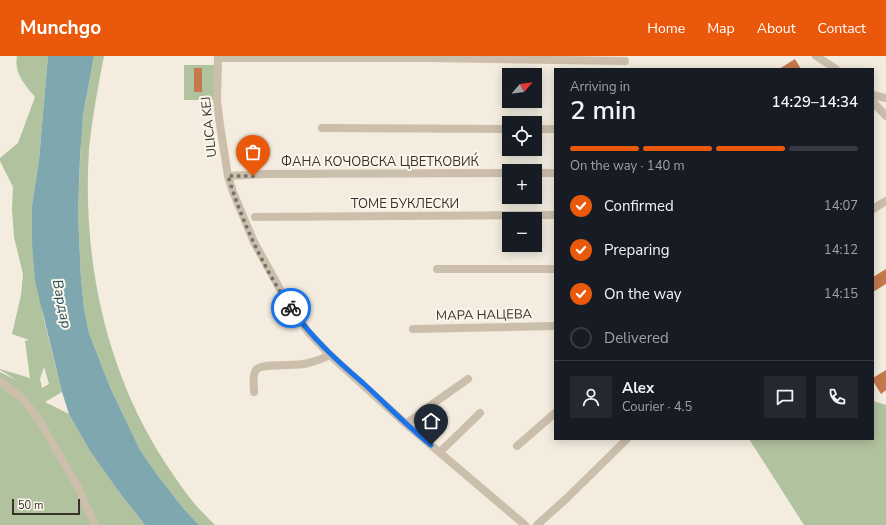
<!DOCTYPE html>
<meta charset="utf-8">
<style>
:root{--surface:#171b24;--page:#242831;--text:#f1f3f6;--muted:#9ea1a6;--line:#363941;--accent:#ea580c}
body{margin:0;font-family:"Nunito Sans",sans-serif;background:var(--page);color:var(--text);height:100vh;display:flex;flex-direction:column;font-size:15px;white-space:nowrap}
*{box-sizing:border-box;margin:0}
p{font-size:13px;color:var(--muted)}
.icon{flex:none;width:22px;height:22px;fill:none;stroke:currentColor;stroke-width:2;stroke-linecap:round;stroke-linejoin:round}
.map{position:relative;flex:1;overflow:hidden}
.sheet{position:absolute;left:554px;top:12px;width:320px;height:372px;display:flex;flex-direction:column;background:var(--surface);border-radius:0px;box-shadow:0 2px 10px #0003}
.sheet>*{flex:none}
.needle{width:26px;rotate:62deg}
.controls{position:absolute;left:502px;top:12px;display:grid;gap:8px}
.controls a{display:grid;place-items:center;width:40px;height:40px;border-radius:0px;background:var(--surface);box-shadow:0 2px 10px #0003;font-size:20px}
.scale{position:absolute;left:12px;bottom:10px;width:68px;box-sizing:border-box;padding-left:4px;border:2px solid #39312a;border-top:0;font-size:11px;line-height:14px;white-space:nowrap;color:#39312a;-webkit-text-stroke:3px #faf6ec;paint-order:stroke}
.pin{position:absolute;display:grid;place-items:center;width:34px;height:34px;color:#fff;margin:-41px -17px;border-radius:50% 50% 50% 0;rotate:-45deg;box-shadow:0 0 4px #0007}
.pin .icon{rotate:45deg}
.courier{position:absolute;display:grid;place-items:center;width:40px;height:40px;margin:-20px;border:3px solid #1a73e8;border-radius:50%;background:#fff;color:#222;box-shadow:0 1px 5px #0007}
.summary em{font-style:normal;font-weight:600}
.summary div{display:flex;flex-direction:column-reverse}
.summary{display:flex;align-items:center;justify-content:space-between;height:68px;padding:0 16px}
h1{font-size:26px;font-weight:600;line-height:30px}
.bar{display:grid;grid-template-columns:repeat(4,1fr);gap:6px 4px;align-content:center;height:48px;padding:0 16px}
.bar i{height:5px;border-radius:3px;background:var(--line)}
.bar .on{background:var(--accent)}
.bar p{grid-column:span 4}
.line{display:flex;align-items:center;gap:10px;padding:0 16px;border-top:1px solid var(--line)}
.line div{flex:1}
.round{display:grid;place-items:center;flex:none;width:42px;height:42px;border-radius:0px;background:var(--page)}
ol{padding:0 16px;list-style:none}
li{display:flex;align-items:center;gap:12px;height:44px}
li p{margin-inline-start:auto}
li .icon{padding:4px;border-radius:50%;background:var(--accent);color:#fff;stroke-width:4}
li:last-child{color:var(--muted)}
li i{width:22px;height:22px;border:2px solid var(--line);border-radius:50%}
header{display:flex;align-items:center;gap:24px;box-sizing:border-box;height:56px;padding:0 20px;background:var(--accent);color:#fff}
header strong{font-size:19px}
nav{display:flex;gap:22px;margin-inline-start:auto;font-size:14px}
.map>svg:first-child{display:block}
.green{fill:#b1c29f;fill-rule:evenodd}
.water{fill:#7ea7b0}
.building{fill:#c47a4c}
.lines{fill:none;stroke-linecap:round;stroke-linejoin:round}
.minor{stroke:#cbbeab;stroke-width:8}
.done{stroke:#7a7269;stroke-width:4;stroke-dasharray:0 7.2}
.route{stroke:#1a73e8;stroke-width:5}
.labels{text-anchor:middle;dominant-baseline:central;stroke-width:4;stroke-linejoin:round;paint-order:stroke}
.street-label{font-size:13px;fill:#39312a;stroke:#faf6ec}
.water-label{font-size:14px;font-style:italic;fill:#204e5a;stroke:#faf6ec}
</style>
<header>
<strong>Munchgo</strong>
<nav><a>Home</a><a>Map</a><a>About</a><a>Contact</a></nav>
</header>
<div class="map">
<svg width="886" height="469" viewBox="0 0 886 469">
<rect width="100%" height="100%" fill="#f3ecdf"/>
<path class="green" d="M17 0H48L39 104 32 149 43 260 62 336 45 346 69 358 90 395 119 436 145 469H0V316L18 325 0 314V313L30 322 25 285 29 284 12 278 21 239 23 218 14 181 12 153 13 131 0 105V102L18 87 35 41C24 28 14 17 17 0ZM44 311 49 328 42 332 40 323Z
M94 0H104C98 31 92 62 89 93 82 202 105 315 166 408 176 423 186 438 198 452 204 458 209 463 215 469H199L183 452 158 420 140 394 110 331 89 277 84 253 81 223 78 158 81 79 83 59Z
M184 9H218L217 44H184Z
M873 345 886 349V469H804L749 383H873Z"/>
<path class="water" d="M48 0H94L83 59 80 101 78 158 81 223 84 253 89 277 110 331 140 394 158 420 183 452 199 469H145L119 436 90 395 69 358 62 336 35 225 32 186V149L39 104Z"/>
<path class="building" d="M795 3 801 13H779Z
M194 12H202V36H194Z
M886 213V228L873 236V221Z
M886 314V334L881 338 873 325V322Z"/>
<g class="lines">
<path class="minor" d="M218 0 217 44 220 69 228 120 233 136 254 186 286 244 308 276 330 299 406 368 525 469
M816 0 836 13
M218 2H429L625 5
M873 39 886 42
M873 46 886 60
M322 72 509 73
M535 73H555
M535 117H555
M228 120 265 118 509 117
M873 153 886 145
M255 161 555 159
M437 213H555
M413 273 555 270
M0 325 23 343 39 364 78 431 95 469
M254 336C254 329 252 320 256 314 260 307 294 310 304 308 313 306 322 303 330 299
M406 368 431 349 468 323
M517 390 555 357
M440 396 480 357
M537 469 567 442 627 383"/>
</g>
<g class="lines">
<path class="done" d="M253 120H228C242 166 264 213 291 252"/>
<path class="route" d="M291 252C311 281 336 304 363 327 386 348 407 370 431 389"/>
</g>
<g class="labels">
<g class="street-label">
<text transform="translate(209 71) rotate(-96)">ULICA KEJ</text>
<text x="380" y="106">ФАНА КОЧОВСКА ЦВЕТКОВИЌ</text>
<text x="405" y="148">ТОМЕ БУКЛЕСКИ</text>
<text transform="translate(484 259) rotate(-1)">МАРА НАЦЕВА</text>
</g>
<g class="water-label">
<text transform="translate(62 248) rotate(79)">Вардар</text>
</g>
</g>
</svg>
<div class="controls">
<a><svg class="needle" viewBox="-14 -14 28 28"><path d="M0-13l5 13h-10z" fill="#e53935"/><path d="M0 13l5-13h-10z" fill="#9ea1a6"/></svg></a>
<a><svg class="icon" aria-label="locate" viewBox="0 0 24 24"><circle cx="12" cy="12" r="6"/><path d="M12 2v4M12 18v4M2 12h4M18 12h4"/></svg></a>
<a>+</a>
<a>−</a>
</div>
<div class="scale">50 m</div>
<div class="pin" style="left:253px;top:120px;background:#ea580c"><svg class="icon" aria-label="bag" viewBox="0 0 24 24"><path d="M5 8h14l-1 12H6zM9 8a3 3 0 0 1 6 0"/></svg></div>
<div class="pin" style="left:431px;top:389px;background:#1f2937"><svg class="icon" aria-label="home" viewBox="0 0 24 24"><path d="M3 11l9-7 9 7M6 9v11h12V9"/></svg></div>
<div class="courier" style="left:291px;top:252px"><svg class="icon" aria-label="bike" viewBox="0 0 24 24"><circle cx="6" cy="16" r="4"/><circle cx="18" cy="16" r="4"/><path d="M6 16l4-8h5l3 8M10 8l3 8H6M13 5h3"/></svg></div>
<section class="sheet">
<div class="summary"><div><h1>2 min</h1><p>Arriving in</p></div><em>14:29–14:34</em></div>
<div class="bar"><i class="on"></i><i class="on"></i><i class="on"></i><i></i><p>On the way · 140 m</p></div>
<ol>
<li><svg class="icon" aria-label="check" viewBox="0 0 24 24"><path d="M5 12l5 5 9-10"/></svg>Confirmed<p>14:07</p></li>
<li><svg class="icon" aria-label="check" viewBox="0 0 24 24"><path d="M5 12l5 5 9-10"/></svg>Preparing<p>14:12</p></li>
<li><svg class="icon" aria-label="check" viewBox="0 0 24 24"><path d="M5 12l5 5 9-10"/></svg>On the way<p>14:15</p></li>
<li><i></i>Delivered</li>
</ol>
<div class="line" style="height:72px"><a class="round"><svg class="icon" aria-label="person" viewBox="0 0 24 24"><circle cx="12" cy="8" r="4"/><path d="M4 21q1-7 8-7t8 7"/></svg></a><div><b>Alex</b><p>Courier · 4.5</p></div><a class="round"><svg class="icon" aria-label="chat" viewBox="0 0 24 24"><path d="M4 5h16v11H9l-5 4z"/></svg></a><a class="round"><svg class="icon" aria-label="phone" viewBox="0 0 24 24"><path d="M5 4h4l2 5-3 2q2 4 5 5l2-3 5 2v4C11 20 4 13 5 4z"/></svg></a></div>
</section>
</div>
